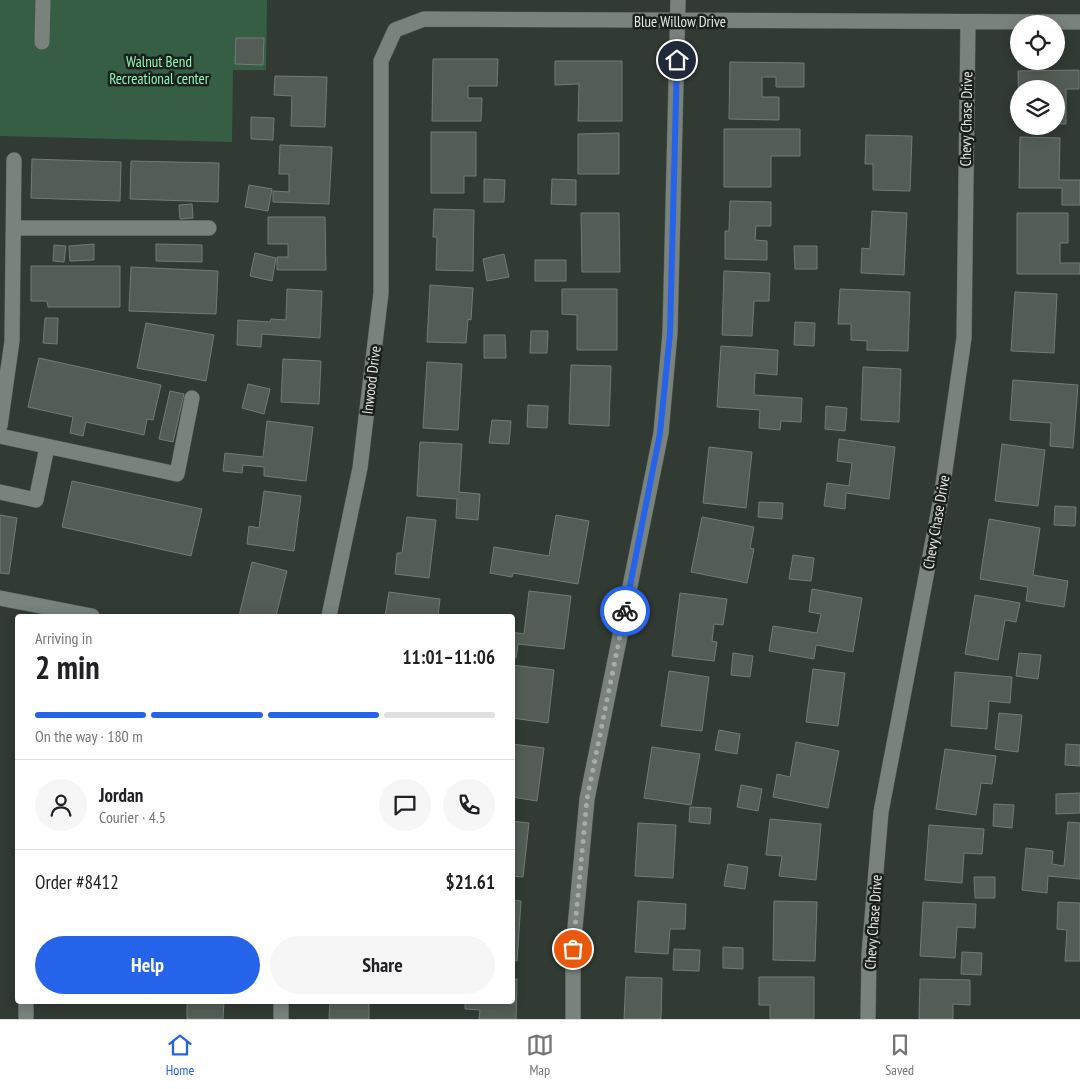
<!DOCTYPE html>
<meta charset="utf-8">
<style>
:root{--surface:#fff;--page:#f6f6f6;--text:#202124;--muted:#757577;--line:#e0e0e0;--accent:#2563eb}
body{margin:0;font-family:"PT Sans Narrow",sans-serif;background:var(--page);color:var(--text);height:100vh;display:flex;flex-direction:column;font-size:19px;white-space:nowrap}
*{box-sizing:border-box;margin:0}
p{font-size:16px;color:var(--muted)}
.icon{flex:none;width:28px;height:28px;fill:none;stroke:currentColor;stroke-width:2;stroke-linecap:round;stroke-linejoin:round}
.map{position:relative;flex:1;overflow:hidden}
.details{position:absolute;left:15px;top:614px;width:500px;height:390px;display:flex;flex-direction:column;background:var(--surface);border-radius:5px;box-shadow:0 2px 12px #0003}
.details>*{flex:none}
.tools{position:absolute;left:1010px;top:15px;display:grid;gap:10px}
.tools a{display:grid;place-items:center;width:55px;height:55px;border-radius:50%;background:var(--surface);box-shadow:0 2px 12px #0003;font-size:25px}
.pin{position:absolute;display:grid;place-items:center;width:42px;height:42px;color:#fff;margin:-21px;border:2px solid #fff;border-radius:50%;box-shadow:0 1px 5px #0007}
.courier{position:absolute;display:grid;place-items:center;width:50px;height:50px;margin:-25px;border:4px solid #2563eb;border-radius:50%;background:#fff;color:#222;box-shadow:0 1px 6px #0007}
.headline em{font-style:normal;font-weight:700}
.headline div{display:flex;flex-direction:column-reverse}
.headline{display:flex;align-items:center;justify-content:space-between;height:85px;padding:0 20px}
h1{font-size:32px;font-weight:700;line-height:38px}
.bar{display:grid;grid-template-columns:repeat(4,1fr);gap:8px 5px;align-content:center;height:60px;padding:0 20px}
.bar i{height:6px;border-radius:4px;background:var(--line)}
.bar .selected{background:var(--accent)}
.bar p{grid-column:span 4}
.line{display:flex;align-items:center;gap:12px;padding:0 20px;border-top:1px solid var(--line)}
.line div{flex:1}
.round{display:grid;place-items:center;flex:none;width:52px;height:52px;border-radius:26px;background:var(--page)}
.cta{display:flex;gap:10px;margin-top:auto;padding:10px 20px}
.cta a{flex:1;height:58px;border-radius:30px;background:var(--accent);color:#fff;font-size:20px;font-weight:700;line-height:58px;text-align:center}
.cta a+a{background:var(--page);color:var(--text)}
.tab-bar{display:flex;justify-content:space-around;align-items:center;height:70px;border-top:1px solid var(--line);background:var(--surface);font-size:14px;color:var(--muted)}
.tab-bar a{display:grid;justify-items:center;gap:2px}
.tab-bar .selected{color:var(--accent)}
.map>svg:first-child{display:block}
.green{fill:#355e45}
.building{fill:#545c56;stroke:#727b75}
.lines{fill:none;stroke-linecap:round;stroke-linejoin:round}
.minor-casing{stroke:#4f5551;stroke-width:16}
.minor{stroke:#79827c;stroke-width:15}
.done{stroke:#a6aca8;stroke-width:5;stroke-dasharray:0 9}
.route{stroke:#2563eb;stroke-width:6}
.labels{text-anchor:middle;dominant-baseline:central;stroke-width:5;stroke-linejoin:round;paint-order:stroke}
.street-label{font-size:15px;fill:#e4e9e6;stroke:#1c201d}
.park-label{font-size:15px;fill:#8ff7b7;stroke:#1c201d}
</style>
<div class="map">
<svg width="1080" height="1019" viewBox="0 0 1080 1019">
<rect width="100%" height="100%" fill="#323a34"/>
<path class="green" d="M0 0H267L266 70H233L232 142 0 136Z"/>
<path class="building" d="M236 38H264L263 65 235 64Z
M433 59H498L497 86H468V98H482L481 121H432Z
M555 61H622V121H578L579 84 555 85Z
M730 62 804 63V87H776V77H762V97H779V120L729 119Z
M1079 70V89H1066V124H1056V89H1019V115L1018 71Z
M275 76 327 77 325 127 291 126 292 96 274 95Z
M251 117 274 118 273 140 251 139Z
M724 129H800V156H771V187H724Z
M431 132H476V176H464V193H431Z
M619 133V174H578V134Z
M866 135 912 136 910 191 873 190V164H865Z
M1020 137 1060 138 1059 180H1080V205H1062V188H1019Z
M280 145 332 147 329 204 273 202V191L289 192V174H279Z
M32 159 121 162 120 201 31 198Z
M131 161 219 163 218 202 130 199Z
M484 179 505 180 504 202H484Z
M552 179 576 180V205L551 204Z
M249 185 272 189 268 211 245 207Z
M730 201 771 202V226H756L755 240 767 241V260L725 259V231H729Z
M192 204 193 218 180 219 179 205Z
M434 209 474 210 473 271 436 270 437 237H433Z
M872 211 907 213 904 275 861 273 862 248 870 249Z
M581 213H619L620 272H582Z
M1017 213H1068V243H1060V263H1080V274H1017Z
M268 217H325L326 270H277V257H288V244H268Z
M94 244V260L70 261 69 246Z
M156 244 202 245V262L156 261Z
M54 245 66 246 64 262 53 261Z
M794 246H817V269H795Z
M255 253 276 258 272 281 250 276Z
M504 254 509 277 487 281 483 259Z
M535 260H566V281H535Z
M31 266H120V307H48L47 301H31Z
M131 267 218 271 216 314 129 311Z
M724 271 770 273 769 301H754L752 336 722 335Z
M430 285 473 288 471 320 468 319 466 343 427 342Z
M287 289 322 291 320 338 262 334 261 347 237 345 238 320 270 322 271 319 286 320Z
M562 289H617V350H577V315L562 314Z
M840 289 910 292 908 351 867 350V341L851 340V324H838Z
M1015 292 1057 294 1054 353 1011 351Z
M45 318H58L57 344 43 343Z
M795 322 815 323 814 346 794 345Z
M146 323 214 335 206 381 137 368Z
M531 331H548L547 353H530Z
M484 335H505L506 358H484Z
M721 346 778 350 777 375 755 373 754 395 802 398 801 422 781 421 780 430 759 428 760 410 717 407Z
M39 358 161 385 153 420 147 419 144 435 86 422 83 436 70 433 73 417 28 407Z
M283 359 321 361 319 404 281 402Z
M427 362 462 364 458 430 423 428Z
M571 365 611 366 609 426 569 424Z
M863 367 901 369 899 422 861 420Z
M1013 380 1078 385 1073 448 1050 446 1051 423 1010 420Z
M248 384 270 389 264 414 242 408Z
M170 391 184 394 173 442 159 439Z
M528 405 548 406 547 428 527 427Z
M826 406 847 408 845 431 825 429Z
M492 420 511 421 509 444 489 443Z
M267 421 313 427 306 481 264 476V467L243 465 242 473 223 471 225 453 263 457Z
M839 439 895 447 889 499 846 493 845 509 824 506 827 483 849 486 852 463 837 461Z
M420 442 462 444 459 492 480 494 478 520 456 518 457 499 417 496Z
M1002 444 1045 450 1038 506 995 501Z
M709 447 752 452 746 508 703 503Z
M72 481 202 509 191 556 62 527Z
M264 491 301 496 294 551 247 544 249 526 259 528Z
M759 502 783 503 782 519 758 517Z
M1055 506 1076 507 1075 526 1054 525Z
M0 515 17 518 9 574 0 573Z
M556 515 589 521 578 584 513 573 512 577 490 573 494 547 549 556Z
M407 517 436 520 429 578 395 574 397 553H402Z
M702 517 754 527 750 548 754 549 747 583 691 572Z
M989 519 1040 528 1033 575 1068 581 1064 607 1026 601 1028 587 980 579Z
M793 555 814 558 811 581 789 579Z
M252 562 287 571 276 616H239Z
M812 589 862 598 853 652 816 645 814 659 769 651 773 626 817 633 821 614 809 612Z
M529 591 571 596 564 649 518 644 516 658H512V632L524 634Z
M389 592 440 599 438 616H385Z
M680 593 727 599 723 625 714 624 712 641 717 642 714 661 672 656Z
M975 595 1020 603 1016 622 1005 620 998 660 965 654Z
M733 653 753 656 750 677 731 675Z
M1019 653 1041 655 1038 679 1016 676Z
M512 665 554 670 548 723 512 718Z
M813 669 845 673 838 726 806 722Z
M669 671 709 677 702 731 661 726Z
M955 672 1012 677 1010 703 989 701 987 729 951 726Z
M999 713 1022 715 1018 752 995 749Z
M719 730 740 734 737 754 715 750Z
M796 742 839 751 828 808 773 797 777 774 790 777Z
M512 744 544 748 537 801 512 797Z
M1066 744 1080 745V766L1065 765Z
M652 747 700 754 691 805 644 798Z
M945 749 996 756 992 784 981 783 976 815 936 809Z
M741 785 762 789 758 811 737 807Z
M1080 793V813L1056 814V794Z
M994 804 1014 805 1012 828 993 826Z
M690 807 711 808 710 824 689 822Z
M770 819 821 824 816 880 779 876 782 856 766 855Z
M512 821 529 823 523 877 512 876Z
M1068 822 1080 823V879L1048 876 1047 893 1022 890 1026 848 1053 851 1052 864 1064 866Z
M638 823 676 825 673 878 635 876Z
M929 825 984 829 982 854 964 853 962 883 925 880Z
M728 864 748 867 745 889 724 886Z
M974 877H995V898H975Z
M512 900 521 901 517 961 512 960Z
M638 901 686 904 685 929H670L668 954 635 952Z
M774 901 817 902 815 961 773 960Z
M923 902 976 904 975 928 957 927 955 958 920 956Z
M1058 902 1080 903V961H1065L1067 930 1057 929Z
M723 947 743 948V969L723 968Z
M674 949 700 950 699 971 673 970Z
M962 952 982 953 981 975 961 974Z
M626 977 662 978 661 1019H624Z
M759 977H814V1019H770V1005H759Z
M512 979H517L516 1019H479L480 1010 465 1009V1001H512Z
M920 979 970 980V1005L953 1004V1019H919Z
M187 1001H224L223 1019H187Z
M330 1001H369V1019H329Z"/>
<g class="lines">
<defs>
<path id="minor" d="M42 42 43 0
M14 228H209
M0 426 12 341 14 160
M0 436 177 474 192 398
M0 492 36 500 47 447
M0 598 92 616
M329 616 360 468 381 293V61L395 30 424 19 1080 22
M26 1019V1001
M281 1019V1001
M573 1019V949L587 799 661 433 670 333 678 0
M868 1019 869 954 881 812 941 498 964 338 968 22"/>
</defs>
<use href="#minor" class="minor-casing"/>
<use href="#minor" class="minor"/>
</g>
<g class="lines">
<path class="done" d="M573 949 587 799 625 611"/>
<path class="route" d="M625 611 660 433 670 333 677 60"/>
</g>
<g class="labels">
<g class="street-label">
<text x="680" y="21">Blue Willow Drive</text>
<text transform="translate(966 119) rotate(-89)">Chevy Chase Drive</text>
<text transform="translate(371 380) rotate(-83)">Inwood Drive</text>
<text transform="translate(936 522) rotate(-80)">Chevy Chase Drive</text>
<text transform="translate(873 922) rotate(-86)">Chevy Chase Drive</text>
</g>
<g class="park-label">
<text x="159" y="61">Walnut Bend<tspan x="159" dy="17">Recreational center</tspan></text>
</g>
</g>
</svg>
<div class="tools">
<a><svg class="icon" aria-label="locate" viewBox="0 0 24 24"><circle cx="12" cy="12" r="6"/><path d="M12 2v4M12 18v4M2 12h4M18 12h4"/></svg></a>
<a><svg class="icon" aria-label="layers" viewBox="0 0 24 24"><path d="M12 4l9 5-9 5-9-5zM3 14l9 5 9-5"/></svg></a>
</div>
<div class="pin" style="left:573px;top:949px;background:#ea580c"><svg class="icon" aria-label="bag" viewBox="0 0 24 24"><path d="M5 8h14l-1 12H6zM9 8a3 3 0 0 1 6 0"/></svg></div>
<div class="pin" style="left:677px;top:60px;background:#1f2937"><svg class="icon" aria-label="home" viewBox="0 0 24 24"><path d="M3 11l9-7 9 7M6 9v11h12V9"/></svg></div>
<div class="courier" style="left:625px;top:611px"><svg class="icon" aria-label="bike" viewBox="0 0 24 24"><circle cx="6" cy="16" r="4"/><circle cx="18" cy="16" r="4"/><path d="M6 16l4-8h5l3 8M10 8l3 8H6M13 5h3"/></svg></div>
<section class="details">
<div class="headline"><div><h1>2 min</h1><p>Arriving in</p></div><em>11:01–11:06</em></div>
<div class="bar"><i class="selected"></i><i class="selected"></i><i class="selected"></i><i></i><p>On the way · 180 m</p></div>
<div class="line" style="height:90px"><a class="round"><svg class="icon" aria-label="person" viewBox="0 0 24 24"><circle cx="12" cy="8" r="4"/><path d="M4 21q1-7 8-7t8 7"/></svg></a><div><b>Jordan</b><p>Courier · 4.5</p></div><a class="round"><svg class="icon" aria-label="chat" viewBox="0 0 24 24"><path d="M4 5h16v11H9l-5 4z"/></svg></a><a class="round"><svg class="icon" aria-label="phone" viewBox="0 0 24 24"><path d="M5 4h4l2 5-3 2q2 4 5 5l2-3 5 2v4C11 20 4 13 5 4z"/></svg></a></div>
<div class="line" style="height:65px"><div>Order #8412</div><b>$21.61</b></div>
<div class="cta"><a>Help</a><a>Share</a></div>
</section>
</div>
<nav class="tab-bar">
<a class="selected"><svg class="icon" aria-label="home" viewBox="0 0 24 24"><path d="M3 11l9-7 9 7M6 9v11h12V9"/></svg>Home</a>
<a><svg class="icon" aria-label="map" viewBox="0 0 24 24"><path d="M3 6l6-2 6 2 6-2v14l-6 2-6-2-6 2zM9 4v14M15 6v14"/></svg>Map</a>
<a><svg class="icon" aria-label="saved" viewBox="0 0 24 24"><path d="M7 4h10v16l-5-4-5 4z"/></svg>Saved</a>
</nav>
